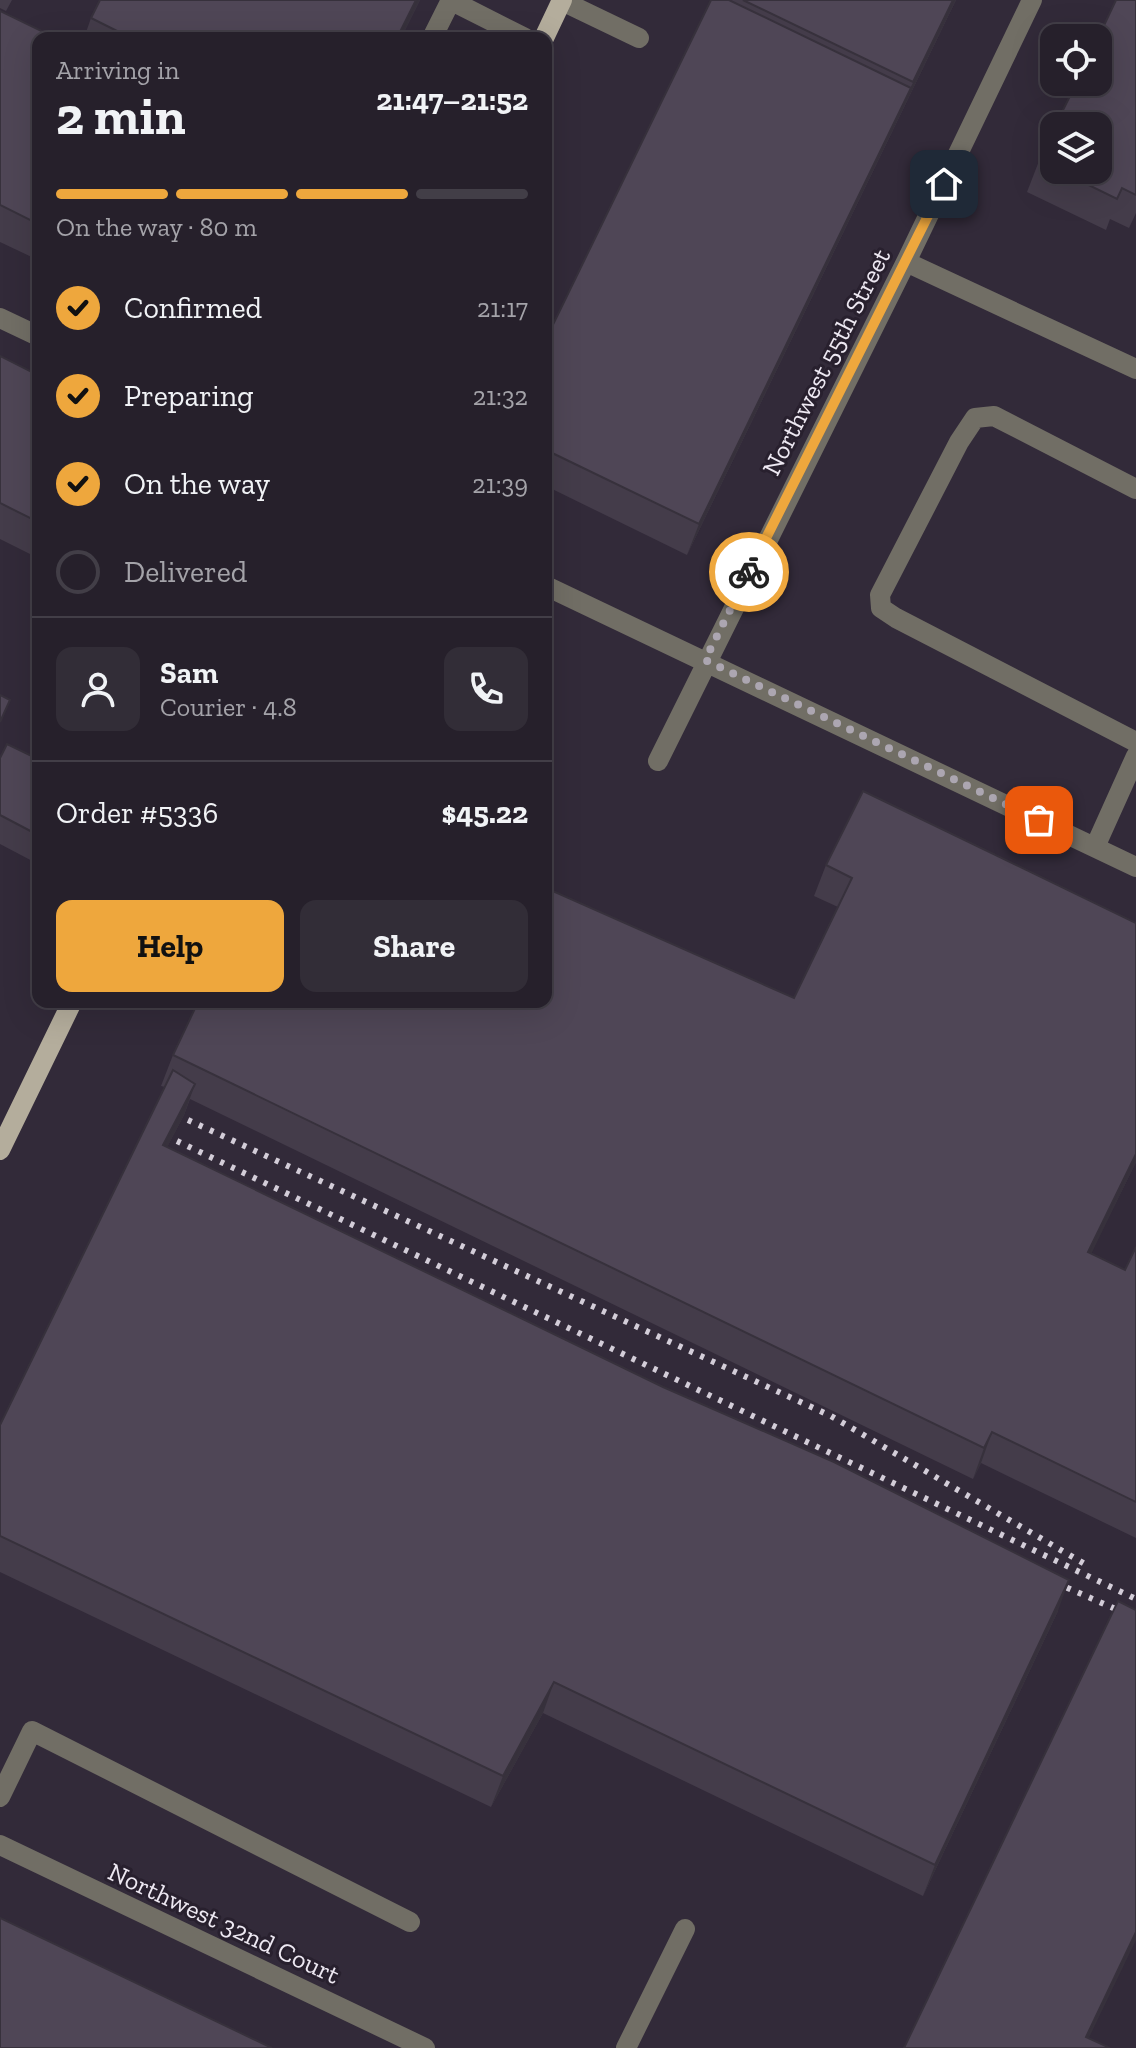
<!DOCTYPE html>
<meta charset="utf-8">
<style>
:root{--surface:#26202b;--page:#322d37;--text:#f1f3f6;--muted:#a4a3a9;--line:#423e47;--accent:#eea73d}
body{margin:0;font-family:"Zilla Slab",serif;background:var(--page);color:var(--text);height:100vh;display:flex;flex-direction:column;font-size:30px;white-space:nowrap}
*{box-sizing:border-box;margin:0}
p{font-size:26px;color:var(--muted)}
.icon{flex:none;width:44px;height:44px;fill:none;stroke:currentColor;stroke-width:2;stroke-linecap:round;stroke-linejoin:round}
.map{position:relative;flex:1;overflow:hidden}
.drawer{position:absolute;left:32px;top:32px;width:520px;height:976px;display:flex;flex-direction:column;background:var(--surface);border-radius:16px;box-shadow:0 8px 32px #0002,0 0 0 2px var(--line)}
.drawer>*{flex:none}
.tools{position:absolute;left:1040px;top:24px;display:grid;gap:16px}
.tools a{display:grid;place-items:center;width:72px;height:72px;border-radius:16px;background:var(--surface);box-shadow:0 8px 32px #0002,0 0 0 2px var(--line);font-size:40px}
.pin{position:absolute;display:grid;place-items:center;width:68px;height:68px;color:#fff;margin:-34px;border-radius:16px;box-shadow:0 4px 12px #0006}
.courier{position:absolute;display:grid;place-items:center;width:80px;height:80px;margin:-40px;border:6px solid #eea73d;border-radius:50%;background:#fff;color:#222;box-shadow:0 2px 10px #0007}
.summary em{font-style:normal;font-weight:700}
.summary div{display:flex;flex-direction:column-reverse}
.summary{display:flex;align-items:center;justify-content:space-between;height:136px;padding:0 24px}
h1{font-size:52px;font-weight:700;line-height:60px}
.bar{display:grid;grid-template-columns:repeat(4,1fr);gap:12px 8px;align-content:center;height:96px;padding:0 24px}
.bar i{height:10px;border-radius:6px;background:var(--line)}
.bar .on{background:var(--accent)}
.bar p{grid-column:span 4}
.line{display:flex;align-items:center;gap:20px;padding:0 24px;border-top:2px solid var(--line)}
.line div{flex:1}
.round{display:grid;place-items:center;flex:none;width:84px;height:84px;border-radius:16px;background:var(--page)}
ol{padding:0 24px;list-style:none}
li{display:flex;align-items:center;gap:24px;height:88px}
li p{margin-inline-start:auto}
li .icon{padding:8px;border-radius:50%;background:var(--accent);color:#111;stroke-width:4}
li:last-child{color:var(--muted)}
li i{width:44px;height:44px;border:4px solid var(--line);border-radius:50%}
.cta{display:flex;gap:16px;margin-top:auto;padding:16px 24px}
.cta a{flex:1;height:92px;border-radius:16px;background:var(--accent);color:#111;font-size:32px;font-weight:700;line-height:92px;text-align:center}
.cta a+a{background:var(--page);color:var(--text)}
.map>svg:first-child{display:block}
.lines{fill:none;stroke-linecap:round;stroke-linejoin:round}
.minor{stroke:#716e65;stroke-width:20}
.major{stroke:#b4ad9c;stroke-width:20}
.rail{stroke:#d3cdd8;stroke-width:6;stroke-dasharray:4 8;stroke-linecap:butt}
.wall{fill:#443c4a}
.shaded-wall{fill:#37313c}
.building{fill:#4f4656;stroke:#37313c;stroke-width:2}
.done{stroke:#aca6b1;stroke-width:8;stroke-dasharray:0 14.4}
.route{stroke:#eea73d;stroke-width:10}
.labels{text-anchor:middle;dominant-baseline:central;stroke-width:6;stroke-linejoin:round;paint-order:stroke}
.street-label{font-size:26px;fill:#ede8f2;stroke:#28202e}
</style>
<div class="map">
<svg width="1136" height="2048" viewBox="0 0 1136 2048">
<rect width="100%" height="100%" fill="#322a39"/>
<g class="lines">
<path class="minor" d="M450 0 525 38
M562 1 639 38
M434 34 451 0
M906 262 1136 369
M0 318 38 336
M1136 489 994 416 975 418 959 442 880 595 881 608 896 618 1136 742
M546 586 1136 867
M658 761 906 262 1032 0
M1095 847 1136 756
M0 1797 32 1731 410 1922
M0 1845 425 2048
M626 2048 685 1929"/>
<path class="major" d="M544 38 562 0
M0 1150 72 1002"/>
<path class="rail" d="M188 1120 831 1416 1090 1567
M177 1141 1136 1599
M1045 1578 1136 1618"/>
</g>
<path class="wall" d="M0 0H12L6 11 0 8Z
M420 0 401 38H84L91 18Z
M711 0H956L687 555 546 486V339Z
M1136 0V213L1129 228 1110 219 1106 230 1027 192 1039 161 1054 129V170H1098Z
M0 11 38 38V260L0 242Z
M0 356 38 375V543L32 555 0 539Z
M0 758 38 759V864L0 844Z
M826 865 1136 923V1162L1091 1253 1125 1270 1136 1247V1538L981 1463 973 1479 190 1099 184 1115 167 1147 1058 1611 923 1896 543 1713 491 1807 0 1572V1425L165 1087 161 1086 173 1055 794 998 838 907 814 896Z"/>
<path class="shaded-wall" d="M416 0H420L401 38H397Z
M953 0H956L687 555 699 524Z
M195 1084 184 1115 152 1176 163 1145Z
M1136 1154V1162L1077 1283 1088 1252Z
M992 1432 981 1463 973 1479 984 1448Z
M1069 1580 1058 1611 923 1896 935 1865Z
M554 1682 543 1713 491 1807 503 1776Z
M1136 1932V1940L1084 2048 1086 2037Z"/>
<path class="building" d="M100 0H416L397 38H131L91 18Z
M711 0H729L911 88 699 524 546 450V339Z
M743 0H953L913 82Z
M1116 0H1136V195L1122 188 1117 199 1058 170H1098V126H1055L1077 82H1098V38Z
M0 11 56 38H38V224L0 205Z
M1054 129V168L1039 161Z
M0 356 38 375V522L0 503Z
M0 695 10 700 0 722Z
M7 744 38 759V835L0 815V758Z
M863 791 1136 923V1154L1088 1252 1125 1270 1136 1247V1502L992 1432 984 1448 173 1055 198 1002H546V888L794 998 852 878 826 865Z
M173 1070 195 1084 163 1145 663 1387 834 1462 1069 1580 935 1865 554 1682 503 1776 0 1536V1425Z
M1118 1601 1136 1610V1932L1086 2037 1110 2048H904Z
M0 1918 272 2048H0Z"/>
<g class="lines">
<path class="done" d="M749 572 705 660 1039 820"/>
<path class="route" d="M749 572 944 184"/>
</g>
<g class="labels">
<g class="street-label">
<text transform="translate(826 362) rotate(-63)">Northwest 55th Street</text>
<text transform="translate(224 1923) rotate(25)">Northwest 32nd Court</text>
</g>
</g>
</svg>
<div class="tools">
<a><svg class="icon" aria-label="locate" viewBox="0 0 24 24"><circle cx="12" cy="12" r="6"/><path d="M12 2v4M12 18v4M2 12h4M18 12h4"/></svg></a>
<a><svg class="icon" aria-label="layers" viewBox="0 0 24 24"><path d="M12 4l9 5-9 5-9-5zM3 14l9 5 9-5"/></svg></a>
</div>
<div class="pin" style="left:1039px;top:820px;background:#ea580c"><svg class="icon" aria-label="bag" viewBox="0 0 24 24"><path d="M5 8h14l-1 12H6zM9 8a3 3 0 0 1 6 0"/></svg></div>
<div class="pin" style="left:944px;top:184px;background:#1f2937"><svg class="icon" aria-label="home" viewBox="0 0 24 24"><path d="M3 11l9-7 9 7M6 9v11h12V9"/></svg></div>
<div class="courier" style="left:749px;top:572px"><svg class="icon" aria-label="bike" viewBox="0 0 24 24"><circle cx="6" cy="16" r="4"/><circle cx="18" cy="16" r="4"/><path d="M6 16l4-8h5l3 8M10 8l3 8H6M13 5h3"/></svg></div>
<section class="drawer">
<div class="summary"><div><h1>2 min</h1><p>Arriving in</p></div><em>21:47–21:52</em></div>
<div class="bar"><i class="on"></i><i class="on"></i><i class="on"></i><i></i><p>On the way · 80 m</p></div>
<ol>
<li><svg class="icon" aria-label="check" viewBox="0 0 24 24"><path d="M5 12l5 5 9-10"/></svg>Confirmed<p>21:17</p></li>
<li><svg class="icon" aria-label="check" viewBox="0 0 24 24"><path d="M5 12l5 5 9-10"/></svg>Preparing<p>21:32</p></li>
<li><svg class="icon" aria-label="check" viewBox="0 0 24 24"><path d="M5 12l5 5 9-10"/></svg>On the way<p>21:39</p></li>
<li><i></i>Delivered</li>
</ol>
<div class="line" style="height:144px"><a class="round"><svg class="icon" aria-label="person" viewBox="0 0 24 24"><circle cx="12" cy="8" r="4"/><path d="M4 21q1-7 8-7t8 7"/></svg></a><div><b>Sam</b><p>Courier · 4.8</p></div><a class="round"><svg class="icon" aria-label="phone" viewBox="0 0 24 24"><path d="M5 4h4l2 5-3 2q2 4 5 5l2-3 5 2v4C11 20 4 13 5 4z"/></svg></a></div>
<div class="line" style="height:104px"><div>Order #5336</div><b>$45.22</b></div>
<div class="cta"><a>Help</a><a>Share</a></div>
</section>
</div>
